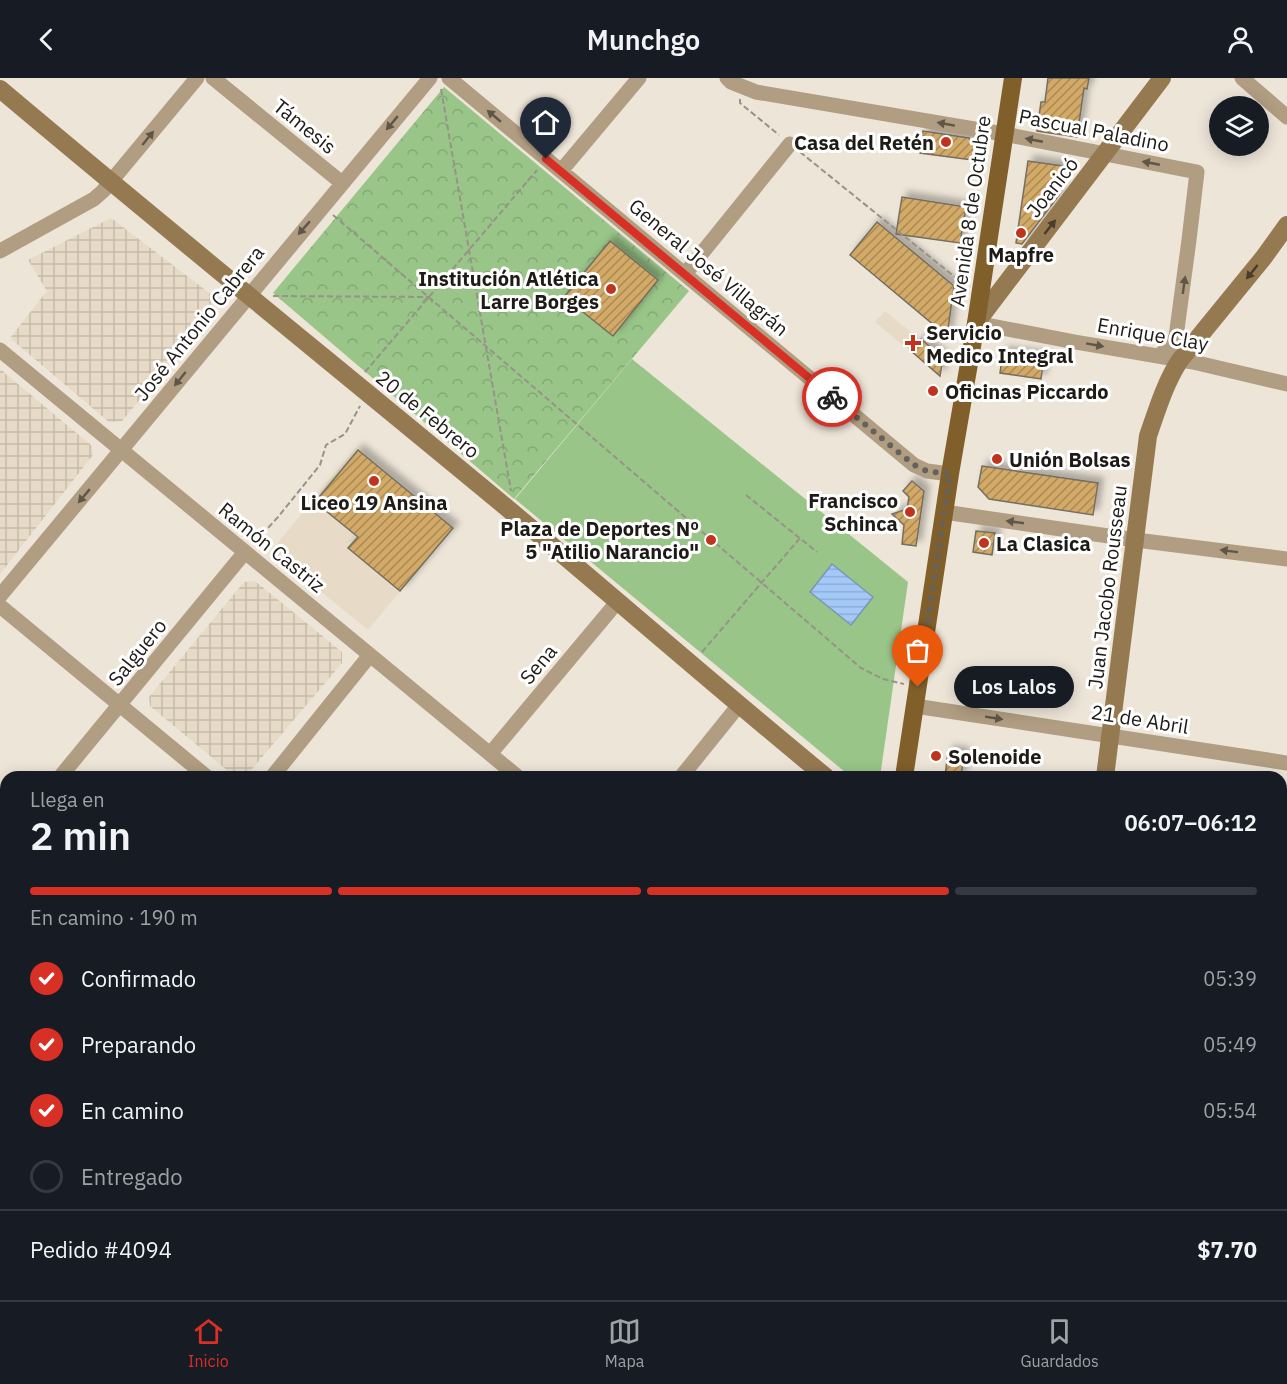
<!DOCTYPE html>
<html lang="es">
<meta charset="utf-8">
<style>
:root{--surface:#171b24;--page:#242831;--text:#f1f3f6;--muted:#9ea1a6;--line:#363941;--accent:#d93025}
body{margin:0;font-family:"IBM Plex Sans",sans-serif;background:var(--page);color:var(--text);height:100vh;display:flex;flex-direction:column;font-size:22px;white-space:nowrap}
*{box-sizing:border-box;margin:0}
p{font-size:20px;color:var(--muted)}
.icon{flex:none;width:33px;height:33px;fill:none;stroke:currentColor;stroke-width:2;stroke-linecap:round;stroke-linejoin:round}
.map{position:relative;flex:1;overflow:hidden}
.details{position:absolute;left:0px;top:693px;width:1287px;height:530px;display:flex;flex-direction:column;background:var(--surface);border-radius:18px 18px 0 0;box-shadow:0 3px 15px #0003}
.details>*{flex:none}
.fabs{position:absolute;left:1209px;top:18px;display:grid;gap:12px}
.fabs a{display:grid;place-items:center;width:60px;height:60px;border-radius:50%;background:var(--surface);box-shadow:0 3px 15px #0003;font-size:30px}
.pin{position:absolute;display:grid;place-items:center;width:51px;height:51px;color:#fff;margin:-62px -26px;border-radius:50% 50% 50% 0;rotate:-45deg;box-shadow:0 0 6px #0007}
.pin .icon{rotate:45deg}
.courier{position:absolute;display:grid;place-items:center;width:60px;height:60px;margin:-30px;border:4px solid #d93025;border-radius:50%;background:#fff;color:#222;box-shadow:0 2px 8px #0007}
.bubble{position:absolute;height:42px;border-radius:21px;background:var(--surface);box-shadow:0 3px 15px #0003;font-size:20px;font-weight:600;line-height:42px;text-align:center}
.headline em{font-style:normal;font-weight:600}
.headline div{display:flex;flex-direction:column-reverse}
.headline{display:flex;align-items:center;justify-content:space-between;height:102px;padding:0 30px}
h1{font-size:39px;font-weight:600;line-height:45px}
.bar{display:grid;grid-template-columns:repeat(4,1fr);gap:9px 6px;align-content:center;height:72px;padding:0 30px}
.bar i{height:8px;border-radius:4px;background:var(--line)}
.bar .on{background:var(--accent)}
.bar p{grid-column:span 4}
.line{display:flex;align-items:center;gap:15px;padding:0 30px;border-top:2px solid var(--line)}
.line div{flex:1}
ol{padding:0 30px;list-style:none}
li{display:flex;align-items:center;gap:18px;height:66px}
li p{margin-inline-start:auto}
li .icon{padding:6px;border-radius:50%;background:var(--accent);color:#fff;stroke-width:4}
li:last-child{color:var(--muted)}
li i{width:33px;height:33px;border:3px solid var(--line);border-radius:50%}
header{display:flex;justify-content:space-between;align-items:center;height:78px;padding:0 30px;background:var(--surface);font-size:27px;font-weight:600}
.dock{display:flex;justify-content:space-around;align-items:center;height:84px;border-top:2px solid var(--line);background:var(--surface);font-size:16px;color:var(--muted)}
.dock a{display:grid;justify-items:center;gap:3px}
.dock .on{color:var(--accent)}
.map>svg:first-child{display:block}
.built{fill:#e7dbc7}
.industrial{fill:url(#industrial-grid)}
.grass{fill:#99c588}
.park{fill:url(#park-crowns)}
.water{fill:url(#water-rules);stroke:#7c95b5;stroke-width:1.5}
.building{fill:url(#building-hatch);stroke:#756e62;stroke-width:1.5;filter:url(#shadow)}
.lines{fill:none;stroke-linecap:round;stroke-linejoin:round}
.path{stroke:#989288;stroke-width:2;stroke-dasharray:6 3;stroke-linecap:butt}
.street{stroke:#b09d82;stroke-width:15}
.secondary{stroke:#957951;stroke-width:18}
.primary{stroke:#815f2a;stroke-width:18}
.oneway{fill:#605647}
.oneway2{fill:#483c2b}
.done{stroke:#66625b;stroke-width:6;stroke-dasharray:0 10.8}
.route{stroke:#d93025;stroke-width:8}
.poi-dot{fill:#c0341e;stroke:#fff;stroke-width:2}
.labels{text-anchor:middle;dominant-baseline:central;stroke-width:6;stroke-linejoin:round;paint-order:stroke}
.street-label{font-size:20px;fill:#1e1b17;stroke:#fff}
.poi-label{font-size:20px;font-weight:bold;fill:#1e1b17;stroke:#fff;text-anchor:start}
</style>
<header><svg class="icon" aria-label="back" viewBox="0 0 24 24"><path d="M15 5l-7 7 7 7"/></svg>Munchgo<svg class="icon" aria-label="person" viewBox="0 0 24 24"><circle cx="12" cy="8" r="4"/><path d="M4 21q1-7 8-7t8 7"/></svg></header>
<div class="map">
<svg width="1287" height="1222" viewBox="0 0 1287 1222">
<defs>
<pattern id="industrial-grid" width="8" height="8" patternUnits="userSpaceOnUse" patternTransform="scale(1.5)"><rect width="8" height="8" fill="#e7dbc7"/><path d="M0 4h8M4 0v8" fill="none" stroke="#c6bbaa"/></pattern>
<pattern id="park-crowns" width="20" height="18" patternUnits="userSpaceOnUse" patternTransform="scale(1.5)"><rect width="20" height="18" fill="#99c588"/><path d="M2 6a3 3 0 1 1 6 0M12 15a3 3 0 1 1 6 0" fill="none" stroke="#83a975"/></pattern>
<pattern id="water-rules" width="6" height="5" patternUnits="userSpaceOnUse" patternTransform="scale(1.5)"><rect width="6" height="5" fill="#a4c9f9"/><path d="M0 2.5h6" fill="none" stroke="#8dacd5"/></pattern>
<pattern id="building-hatch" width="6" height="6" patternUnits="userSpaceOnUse" patternTransform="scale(1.5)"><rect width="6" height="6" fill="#d2a966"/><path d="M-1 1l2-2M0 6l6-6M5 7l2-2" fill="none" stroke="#aa8953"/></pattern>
<filter id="shadow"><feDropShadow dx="5.5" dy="-5.5" stdDeviation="3" flood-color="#0004"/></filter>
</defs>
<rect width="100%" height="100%" fill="#ede5d8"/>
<path class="built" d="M885 233 943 280 940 298 875 244Z
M356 370 453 450 368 552 271 473Z"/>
<path class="industrial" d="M111 140 221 224 122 343 109 344 10 260 47 213 28 182Z
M0 291 92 368 93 377 0 496Z
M255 503 342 574V585L247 697 234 698 150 628 149 619 244 504Z
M1071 1217H1114L1149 1222H1071Z"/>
<path class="grass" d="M632 281 908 504 880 699H851L515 421Z"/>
<path class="park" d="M444 9 689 213 514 421 273 215Z"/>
<path class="water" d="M832 486 873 519 851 547 810 514Z"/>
<path class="building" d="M1048 0H1089L1087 11 1084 10 1077 59 1037 53 1041 24H1045Z
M923 53 969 60 974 68 972 82 920 75Z
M1028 83 1063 88 1059 117 1022 166 1016 165Z
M902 119 966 129 960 165 896 156Z
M877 144 954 208 947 258 850 177Z
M610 163 658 202 613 258 564 219Z
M921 261 943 280 940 298 911 273Z
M1003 274 1044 279 1041 301 1000 295Z
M358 372 453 450 400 513 348 470 358 459 315 424Z
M982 388 1098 405 1093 437 989 421 978 409Z
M912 403 924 413 916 468 902 466 904 447 892 436 907 431 909 419 903 413Z
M976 453 995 455 992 477 973 474Z
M948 673 964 675 961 699H945Z"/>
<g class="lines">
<path class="path" d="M441 11 511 413
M740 21V25L779 57
M800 74 966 208
M333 137 861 590 883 601 904 606
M273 218 429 219
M365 294 537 92
M746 417 817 474
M256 463 278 439 320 387 326 367 345 356 360 328
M702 574 800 460"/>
<path class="street" d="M213 0 342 105
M449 0 914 387 927 393 950 396
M727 0 731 4 756 14 1004 56 1197 94 1189 162 1176 259 1169 270 1158 278
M1242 0 1287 39
M561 93 639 0
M0 173 94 121 103 113 197 0
M685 196 790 66
M976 245 1075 264 1193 284 1287 306
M0 272 518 699
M944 434 1136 462 1287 481
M0 518 430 0
M0 528 207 699
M915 628 1287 685
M490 676 618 523
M60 699 245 474
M272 699 370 577
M681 699 739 627
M0 771 6 764
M0 786 6 791
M1281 824 1287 779
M1281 882 1287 883
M0 1022 6 1015
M0 1040 6 1045
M1281 1075 1287 1076
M218 1216 225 1222
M523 1216 529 1222
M1000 1216 1039 1222
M250 1222 255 1216
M463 1222 467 1216
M1054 1222V1216"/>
<path class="secondary" d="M0 11C160 146 322 277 483 410 598 505 710 604 826 699
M976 245 1162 0
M1105 699 1148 358C1157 332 1165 305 1180 282L1264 179 1287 147
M1281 1205 1287 1210"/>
<path class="primary" d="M904 699 950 396 976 245 1013 0
M845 1222V1216"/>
</g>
<defs><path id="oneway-solid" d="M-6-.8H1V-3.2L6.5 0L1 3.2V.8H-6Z" transform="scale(1.5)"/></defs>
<g class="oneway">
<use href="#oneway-solid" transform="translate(494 38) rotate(-140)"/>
<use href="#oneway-solid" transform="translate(392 45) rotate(130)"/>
<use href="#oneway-solid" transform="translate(946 46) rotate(-170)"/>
<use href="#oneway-solid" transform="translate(148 60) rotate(-51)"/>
<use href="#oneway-solid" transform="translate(1034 62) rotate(-169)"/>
<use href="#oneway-solid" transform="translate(1151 85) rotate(-169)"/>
<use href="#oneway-solid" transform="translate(304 150) rotate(131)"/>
<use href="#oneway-solid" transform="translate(1184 207) rotate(-82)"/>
<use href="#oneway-solid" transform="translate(1095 267) rotate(10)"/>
<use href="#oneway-solid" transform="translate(180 301) rotate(129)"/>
<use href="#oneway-solid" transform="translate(84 418) rotate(130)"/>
<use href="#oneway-solid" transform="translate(1015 444) rotate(-172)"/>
<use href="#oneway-solid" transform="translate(1229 473) rotate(-173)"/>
<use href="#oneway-solid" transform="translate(994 640) rotate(9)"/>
</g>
<g class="oneway2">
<use href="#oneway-solid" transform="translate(1050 149) rotate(-52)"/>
<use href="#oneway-solid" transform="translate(1252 194) rotate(129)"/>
</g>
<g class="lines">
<path class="done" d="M832 319 914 387 927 393 950 396 918 609"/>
<path class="route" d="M546 81 832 319"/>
</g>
<g class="poi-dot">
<circle cx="946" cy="64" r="6"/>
<circle cx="1021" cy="155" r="6"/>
<circle cx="611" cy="211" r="6"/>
<path d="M910 256h6v6h6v6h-6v6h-6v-6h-6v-6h6z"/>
<circle cx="933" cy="313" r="6"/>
<circle cx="997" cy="381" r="6"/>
<circle cx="374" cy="403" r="6"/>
<circle cx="910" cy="434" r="6"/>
<circle cx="711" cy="462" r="6"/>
<circle cx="984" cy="465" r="6"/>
<circle cx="936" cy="678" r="6"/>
</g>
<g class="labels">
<g class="street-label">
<text transform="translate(305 48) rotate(39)">Támesis</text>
<text transform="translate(1094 52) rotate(11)">Pascual Paladino</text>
<text transform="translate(1052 109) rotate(-52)">Joanicó</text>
<text transform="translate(970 133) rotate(-82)">Avenida 8 de Octubre</text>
<text transform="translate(709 189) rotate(40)">General José Villagrán</text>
<text transform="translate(199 245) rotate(-51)">José Antonio Cabrera</text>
<text transform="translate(1153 256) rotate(10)">Enrique Clay</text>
<text transform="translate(428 336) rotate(39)">20 de Febrero</text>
<text transform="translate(272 469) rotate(39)">Ramón Castriz</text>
<text transform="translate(1107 509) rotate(-83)">Juan Jacobo Rousseau</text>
<text transform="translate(137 574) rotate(-51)">Salguero</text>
<text transform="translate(538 586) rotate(-50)">Sena</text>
<text transform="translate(1140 641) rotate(9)">21 de Abril</text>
</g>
<g class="poi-label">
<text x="934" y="64" text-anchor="end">Casa del Retén</text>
<text x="1021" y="176" text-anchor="middle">Mapfre</text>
<text x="599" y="200" text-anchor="end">Institución Atlética<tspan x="599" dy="23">Larre Borges</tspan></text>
<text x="926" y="254">Servicio<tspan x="926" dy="23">Medico Integral</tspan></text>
<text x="945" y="313">Oficinas Piccardo</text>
<text x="1009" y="381">Unión Bolsas</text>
<text x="898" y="422" text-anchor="end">Francisco<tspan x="898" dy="23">Schinca</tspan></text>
<text x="374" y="424" text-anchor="middle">Liceo 19 Ansina</text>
<text x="699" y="450" text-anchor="end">Plaza de Deportes Nº<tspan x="699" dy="23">5 "Atilio Narancio"</tspan></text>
<text x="996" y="465">La Clasica</text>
<text x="948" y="678">Solenoide</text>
</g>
</g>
</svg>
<div class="fabs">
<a><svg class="icon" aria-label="layers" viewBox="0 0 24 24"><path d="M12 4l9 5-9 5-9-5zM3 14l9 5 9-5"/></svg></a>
</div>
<div class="pin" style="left:918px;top:609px;background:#ea580c"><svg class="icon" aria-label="bag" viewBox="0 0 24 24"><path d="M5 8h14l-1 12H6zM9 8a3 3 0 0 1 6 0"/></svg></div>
<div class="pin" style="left:546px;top:81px;background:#1f2937"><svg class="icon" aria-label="home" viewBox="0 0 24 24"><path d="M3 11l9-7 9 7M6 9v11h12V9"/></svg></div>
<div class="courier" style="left:832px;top:319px"><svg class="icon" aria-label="bike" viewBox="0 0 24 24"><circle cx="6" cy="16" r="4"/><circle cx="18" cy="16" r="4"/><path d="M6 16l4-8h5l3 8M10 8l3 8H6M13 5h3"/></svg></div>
<div class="bubble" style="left:954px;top:588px;width:120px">Los Lalos</div>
<section class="details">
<div class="headline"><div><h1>2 min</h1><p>Llega en</p></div><em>06:07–06:12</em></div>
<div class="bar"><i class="on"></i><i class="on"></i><i class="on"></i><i></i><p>En camino · 190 m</p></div>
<ol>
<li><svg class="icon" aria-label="check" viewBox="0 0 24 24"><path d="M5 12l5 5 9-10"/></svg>Confirmado<p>05:39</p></li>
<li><svg class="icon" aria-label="check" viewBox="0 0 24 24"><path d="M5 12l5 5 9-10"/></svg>Preparando<p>05:49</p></li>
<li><svg class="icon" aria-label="check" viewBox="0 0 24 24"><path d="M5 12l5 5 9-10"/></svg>En camino<p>05:54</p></li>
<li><i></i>Entregado</li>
</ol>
<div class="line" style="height:78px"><div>Pedido #4094</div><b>$7.70</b></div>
</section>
</div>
<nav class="dock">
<a class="on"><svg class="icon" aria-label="home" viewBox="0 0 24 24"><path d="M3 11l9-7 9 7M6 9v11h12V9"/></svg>Inicio</a>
<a><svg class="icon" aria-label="map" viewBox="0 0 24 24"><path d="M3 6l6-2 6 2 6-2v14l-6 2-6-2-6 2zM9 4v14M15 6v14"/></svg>Mapa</a>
<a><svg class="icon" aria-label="saved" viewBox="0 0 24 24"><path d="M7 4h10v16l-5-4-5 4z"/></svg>Guardados</a>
</nav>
